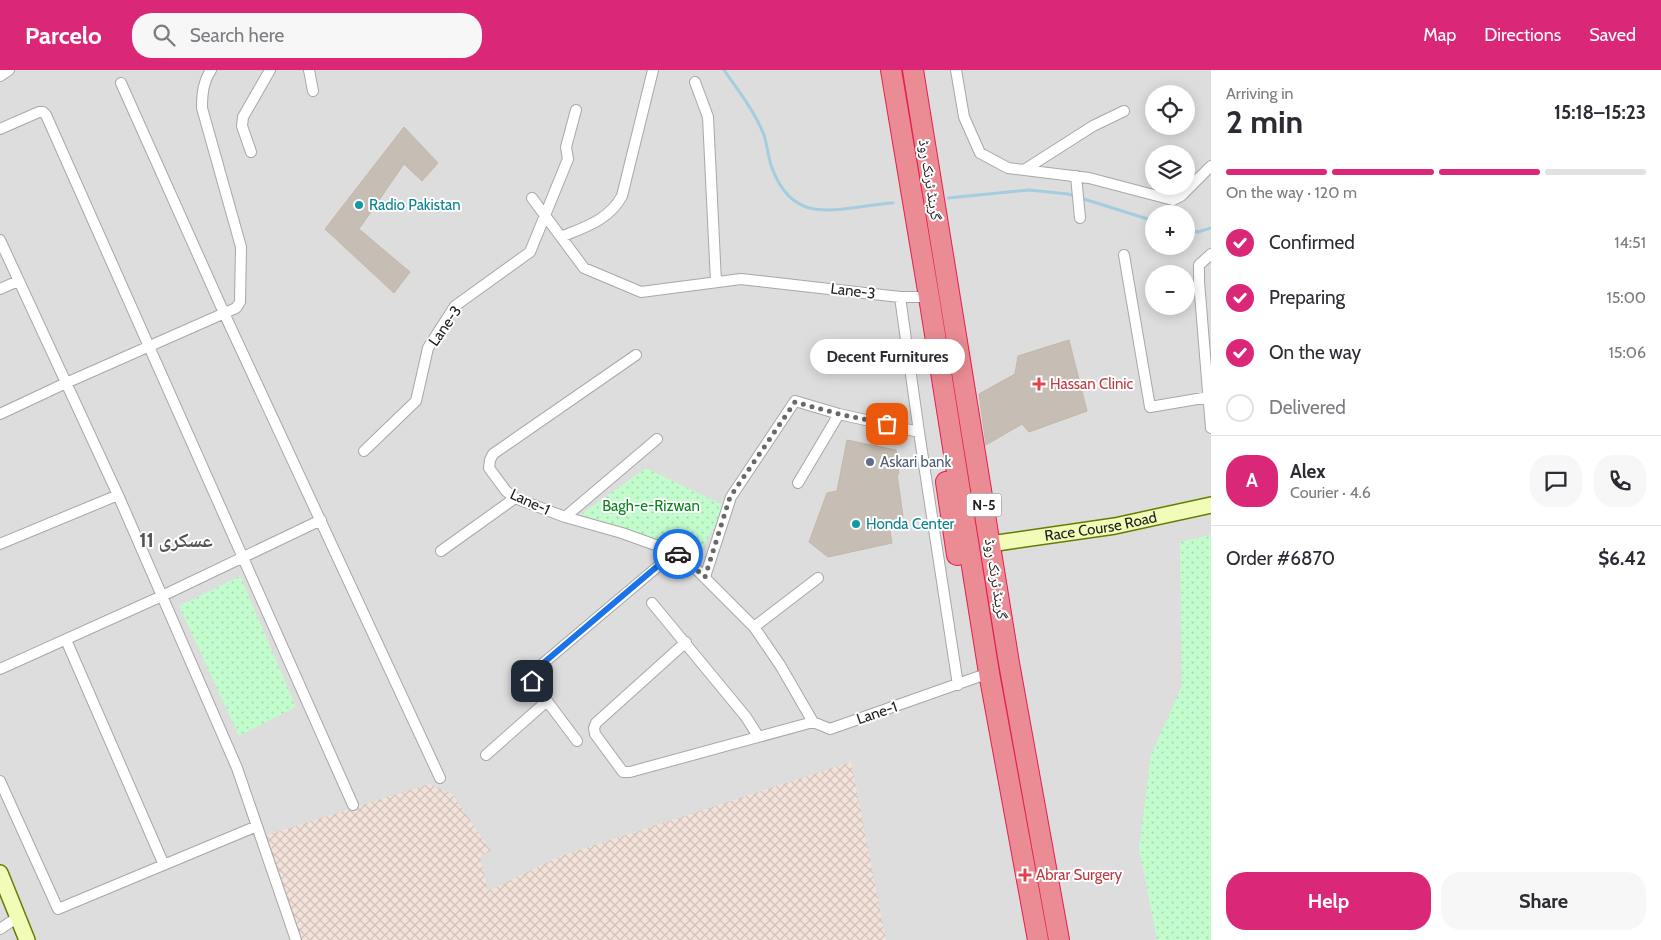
<!DOCTYPE html>
<meta charset="utf-8">
<style>
:root{--surface:#fff;--page:#f7f7f7;--text:#2b2b33;--muted:#7c7c81;--line:#e1e1e2;--accent:#db2777}
body{margin:0;font-family:Cabin,"Noto Naskh Arabic",sans-serif;background:var(--page);color:var(--text);height:100vh;display:flex;flex-direction:column;font-size:19px;white-space:nowrap}
*{box-sizing:border-box;margin:0}
p{font-size:16px;color:var(--muted)}
.icon{flex:none;width:28px;height:28px;fill:none;stroke:currentColor;stroke-width:2;stroke-linecap:round;stroke-linejoin:round}
.map{position:relative;flex:1;overflow:hidden}
.drawer{display:flex;flex-direction:column;background:var(--surface);width:450px}
.drawer>*{flex:none}
.tools{position:absolute;left:1145px;top:15px;display:grid;gap:10px}
.tools a{display:grid;place-items:center;width:50px;height:50px;border-radius:50%;background:var(--surface);box-shadow:0 2px 12px #0003;font-size:25px}
.pin{position:absolute;display:grid;place-items:center;width:42px;height:42px;color:#fff;margin:-21px;border-radius:10px;box-shadow:0 2px 8px #0006}
.courier{position:absolute;display:grid;place-items:center;width:50px;height:50px;margin:-25px;border:4px solid #1a73e8;border-radius:50%;background:#fff;color:#222;box-shadow:0 1px 6px #0007}
.bubble{position:absolute;height:35px;border-radius:18px;background:var(--surface);box-shadow:0 2px 12px #0003;font-size:16px;font-weight:700;line-height:35px;text-align:center}
.head em{font-style:normal;font-weight:700}
.head div{display:flex;flex-direction:column-reverse}
.head{display:flex;align-items:center;justify-content:space-between;height:85px;padding:0 15px}
h1{font-size:32px;font-weight:700;line-height:38px}
.bar{display:grid;grid-template-columns:repeat(4,1fr);gap:8px 5px;align-content:center;height:60px;padding:0 15px}
.bar i{height:6px;border-radius:4px;background:var(--line)}
.bar .on{background:var(--accent)}
.bar p{grid-column:span 4}
.line{display:flex;align-items:center;gap:12px;padding:0 15px;border-top:1px solid var(--line)}
.line div{flex:1}
.round{display:grid;place-items:center;flex:none;width:52px;height:52px;border-radius:20px;background:var(--page)}
ol{padding:0 15px;list-style:none}
li{display:flex;align-items:center;gap:15px;height:55px}
li p{margin-inline-start:auto}
li .icon{padding:5px;border-radius:50%;background:var(--accent);color:#fff;stroke-width:4}
li:last-child{color:var(--muted)}
li i{width:28px;height:28px;border:2px solid var(--line);border-radius:50%}
.action{display:flex;gap:10px;margin-top:auto;padding:10px 15px}
.action a{flex:1;height:58px;border-radius:20px;background:var(--accent);color:#fff;font-size:20px;font-weight:700;line-height:58px;text-align:center}
.action a+a{background:var(--page);color:var(--text)}
header{display:flex;align-items:center;gap:30px;box-sizing:border-box;height:70px;padding:0 25px;background:var(--accent);color:#fff}
header strong{font-size:24px}
nav{display:flex;gap:28px;margin-inline-start:auto;font-size:18px}
.search{width:350px;height:45px;background:var(--page);display:flex;align-items:center;gap:12px;box-sizing:border-box;padding:0 18px;border-radius:20px;color:var(--muted);font-size:19px}
main{display:flex;flex:1;min-height:0}
.map>svg:first-child{display:block}
.residential{fill:#dedddd;fill-rule:evenodd}
.military{fill:url(#military-cross-hatch)}
.park{fill:url(#park-dots)}
.lines{fill:none;stroke-linecap:round;stroke-linejoin:round}
.stream{stroke:#a4cde0;stroke-width:3}
.building{fill:#c6beb5;stroke:#c3b6a7}
.street-casing{stroke:#a7a7a7;stroke-width:12}
.secondary-casing{stroke:#637d00;stroke-width:18}
.highway-casing{stroke:#e31f4f;stroke-width:22}
.street{stroke:#fff;stroke-width:10}
.secondary{stroke:#f2fcb8;stroke-width:15}
.highway{stroke:#eb8b93;stroke-width:20}
.done{stroke:#696865;stroke-width:5;stroke-dasharray:0 9}
.route{stroke:#1a73e8;stroke-width:6}
.culture-dot{fill:#0f9aa8;stroke:#fff;stroke-width:2}
.health-dot{fill:#e0444e;stroke:#fff;stroke-width:2}
.service-dot{fill:#5c6f8a;stroke:#fff;stroke-width:2}
.labels{text-anchor:middle;dominant-baseline:central;stroke-width:4;stroke-linejoin:round;paint-order:stroke}
.shield{fill:#fff;stroke:#636363;stroke-width:1}
.shield-label{font-size:14px;font-weight:bold;fill:#202020}
.street-label{font-size:15px;fill:#202020;stroke:#fff}
.culture-label{font-size:15px;fill:#0d838f;stroke:#fff;text-anchor:start}
.health-label{font-size:15px;fill:#be3a42;stroke:#fff;text-anchor:start}
.service-label{font-size:15px;fill:#4e5e75;stroke:#fff;text-anchor:start}
.park-label{font-size:15px;fill:#07841e;stroke:#fff}
.district-label{font-size:20px;font-weight:bold;fill:#535353;stroke:#fff}
</style>
<header>
<strong>Parcelo</strong>
<div class="search"><svg class="icon" aria-label="search" viewBox="0 0 24 24"><circle cx="10" cy="10" r="6"/><path d="M15 15l6 6"/></svg>Search here</div>
<nav><a>Map</a><a>Directions</a><a>Saved</a></nav>
</header>
<main>
<div class="map">
<svg width="1211" height="870" viewBox="0 0 1211 870">
<defs>
<pattern id="military-cross-hatch" width="8" height="8" patternUnits="userSpaceOnUse" patternTransform="scale(1.25)"><rect width="8" height="8" fill="#f3e2d9"/><path d="M0 0l8 8M0 8l8-8" fill="none" stroke="#d0c2ba"/></pattern>
<pattern id="park-dots" width="8" height="8" patternUnits="userSpaceOnUse" patternTransform="scale(1.25)"><rect width="8" height="8" fill="#c2fccc"/><path d="M2 2h.1M6 6h.1" fill="none" stroke="#a6d8af" stroke-width="1.8" stroke-linecap="round"/></pattern>
</defs>
<rect width="100%" height="100%" fill="#f1eee6"/>
<path class="residential" d="M0 0H1211V870H0ZM1154 24H1186V56H1154ZM1154 84H1186V116H1154ZM1154 144H1186V176H1154ZM1154 204H1186V236H1154Z"/>
<path class="military" d="M851 692 886 870H296L261 767 429 714 452 724 491 781 480 787 488 821 561 786Z"/>
<path class="park" d="M646 398 725 436 699 485 580 445Z
M1211 465V870H1157L1139 778 1151 685 1182 616 1180 472Z
M240 506 296 637 239 666 179 536Z"/>
<g class="lines">
<path class="stream" d="M724 0C738 20 755 42 764 65 767 75 768 85 771 95 778 116 791 135 814 139 838 143 869 134 893 133
M948 128 1029 120 1068 124 1154 151
M1186 159 1198 162 1211 158"/>
</g>
<path class="building" d="M404 57 438 93 422 111 404 94 359 159 410 202 394 223 325 159Z
M1069 270 1087 341 1029 362 1022 354 986 375 979 324 1015 304 1018 286Z
M847 370 896 380 899 404H897L903 446 890 461 892 473 828 487 809 472 827 423 837 421Z"/>
<g class="lines">
<defs>
<path id="street" d="M309 0 313 21
M956 0 964 47 980 83 1008 98 1089 108 1173 130 1181 126 1211 96
M0 6 9 0
M695 12 708 47 716 212
M121 13 224 243 440 708
M0 59 39 42H43L46 45 353 735
M251 82 242 56 243 47 270 0
M1024 100 1093 56 1124 41
M1076 106 1080 148
M532 128 584 198 641 222 741 209 900 227H929
M561 167C585 157 609 150 622 126L653 0
M0 170 118 425 237 698 296 870
M1211 184 1199 195V212L1211 358
M1124 185 1150 337 1209 327
M0 219 18 211
M900 227 919 362 958 615
M636 285 493 384 490 390 489 398 506 421 515 428 565 447 622 463 675 482 689 492 754 557 780 595 813 652 830 659 989 603
M0 344 66 313 236 238 240 232 241 177 202 38C202 24 203 12 211 0
M364 381 416 331 428 278 455 236 530 182 568 89 566 77 576 40
M798 413 839 344
M565 447 657 369
M0 474 118 425
M441 481 515 428
M705 507 731 427 795 331 839 344 919 362
M652 533 746 647 758 666
M754 557 818 508
M66 570 164 795
M686 572 596 653 594 658 595 664 623 702H630L813 652
M0 599 162 526 321 450
M577 671 532 611V606L534 601 675 482
M486 685 547 631
M0 711 58 839 257 756
M0 859 18 847"/>
<g id="secondary">
<path id="s1" d="M990 474 1115 456 1211 435"/>
<path d="M0 803 27 870"/>
</g>
<path id="highway" d="M891 0 929 227 989 603 1038 870
M913 0 1009 593 1059 870
M946 412 957 485"/>
</defs>
<use href="#street" class="street-casing"/>
<use href="#secondary" class="secondary-casing"/>
<use href="#highway" class="highway-casing"/>
<use href="#street" class="street"/>
<use href="#secondary" class="secondary"/>
<use href="#highway" class="highway"/>
</g>
<g class="lines">
<path class="done" d="M678 484 705 507 730 427 795 332 839 344 887 354"/>
<path class="route" d="M532 611V606L534 601 674 482 678 484"/>
</g>
<g class="culture-dot">
<circle cx="359" cy="135" r="5"/>
<circle cx="856" cy="454" r="5"/>
</g>
<g class="health-dot">
<path d="M1036.5 306.5h5v5h5v5h-5v5h-5v-5h-5v-5h5z"/>
<path d="M1022.5 797.5h5v5h5v5h-5v5h-5v-5h-5v-5h5z"/>
</g>
<circle class="service-dot" cx="870" cy="392" r="5"/>
<g class="labels">
<rect class="shield" x="966.5" y="423.5" width="35" height="23" rx="4"/>
<g class="shield-label">
<text x="984" y="435">N-5</text>
</g>
<g class="street-label">
<text transform="translate(930 110) rotate(81)">گرینڈ ٹرنک روڈ</text>
<text transform="translate(853 221) rotate(7)">Lane-3</text>
<text transform="translate(445 256) rotate(-55)">Lane-3</text>
<text transform="translate(530 432) rotate(25)">Lane-1</text>
<text stroke="none"><textPath href="#s1" startOffset="112">Race Course Road</textPath></text>
<text transform="translate(996 509) rotate(81)">گرینڈ ٹرنک روڈ</text>
<text transform="translate(877 643) rotate(-19)">Lane-1</text>
</g>
<g class="culture-label">
<text x="369" y="135">Radio Pakistan</text>
<text x="866" y="454">Honda Center</text>
</g>
<g class="health-label">
<text x="1050" y="314">Hassan Clinic</text>
<text x="1036" y="805">Abrar Surgery</text>
</g>
<g class="service-label">
<text x="880" y="392">Askari bank</text>
</g>
<g class="park-label">
<text x="651" y="436">Bagh-e-Rizwan</text>
</g>
<g class="district-label">
<text x="176" y="470">عسکری 11</text>
</g>
</g>
</svg>
<div class="tools">
<a><svg class="icon" aria-label="locate" viewBox="0 0 24 24"><circle cx="12" cy="12" r="6"/><path d="M12 2v4M12 18v4M2 12h4M18 12h4"/></svg></a>
<a><svg class="icon" aria-label="layers" viewBox="0 0 24 24"><path d="M12 4l9 5-9 5-9-5zM3 14l9 5 9-5"/></svg></a>
<a>+</a>
<a>−</a>
</div>
<div class="pin" style="left:887px;top:354px;background:#ea580c"><svg class="icon" aria-label="bag" viewBox="0 0 24 24"><path d="M5 8h14l-1 12H6zM9 8a3 3 0 0 1 6 0"/></svg></div>
<div class="pin" style="left:532px;top:611px;background:#1f2937"><svg class="icon" aria-label="home" viewBox="0 0 24 24"><path d="M3 11l9-7 9 7M6 9v11h12V9"/></svg></div>
<div class="courier" style="left:678px;top:484px"><svg class="icon" aria-label="car" viewBox="0 0 24 24"><path d="M5 17H2v-5l4-1 3-4h7l3 4 3 1v5h-3M9 17h6M6 11h13"/><circle cx="7" cy="17" r="2"/><circle cx="17" cy="17" r="2"/></svg></div>
<div class="bubble" style="left:810px;top:269px;width:155px">Decent Furnitures</div>
</div>
<section class="drawer">
<div class="head"><div><h1>2 min</h1><p>Arriving in</p></div><em>15:18–15:23</em></div>
<div class="bar"><i class="on"></i><i class="on"></i><i class="on"></i><i></i><p>On the way · 120 m</p></div>
<ol>
<li><svg class="icon" aria-label="check" viewBox="0 0 24 24"><path d="M5 12l5 5 9-10"/></svg>Confirmed<p>14:51</p></li>
<li><svg class="icon" aria-label="check" viewBox="0 0 24 24"><path d="M5 12l5 5 9-10"/></svg>Preparing<p>15:00</p></li>
<li><svg class="icon" aria-label="check" viewBox="0 0 24 24"><path d="M5 12l5 5 9-10"/></svg>On the way<p>15:06</p></li>
<li><i></i>Delivered</li>
</ol>
<div class="line" style="height:90px"><b class="round" style="background:var(--accent);color:#fff">A</b><div><b>Alex</b><p>Courier · 4.6</p></div><a class="round"><svg class="icon" aria-label="chat" viewBox="0 0 24 24"><path d="M4 5h16v11H9l-5 4z"/></svg></a><a class="round"><svg class="icon" aria-label="phone" viewBox="0 0 24 24"><path d="M5 4h4l2 5-3 2q2 4 5 5l2-3 5 2v4C11 20 4 13 5 4z"/></svg></a></div>
<div class="line" style="height:65px"><div>Order #6870</div><b>$6.42</b></div>
<div class="action"><a>Help</a><a>Share</a></div>
</section>
</main>
